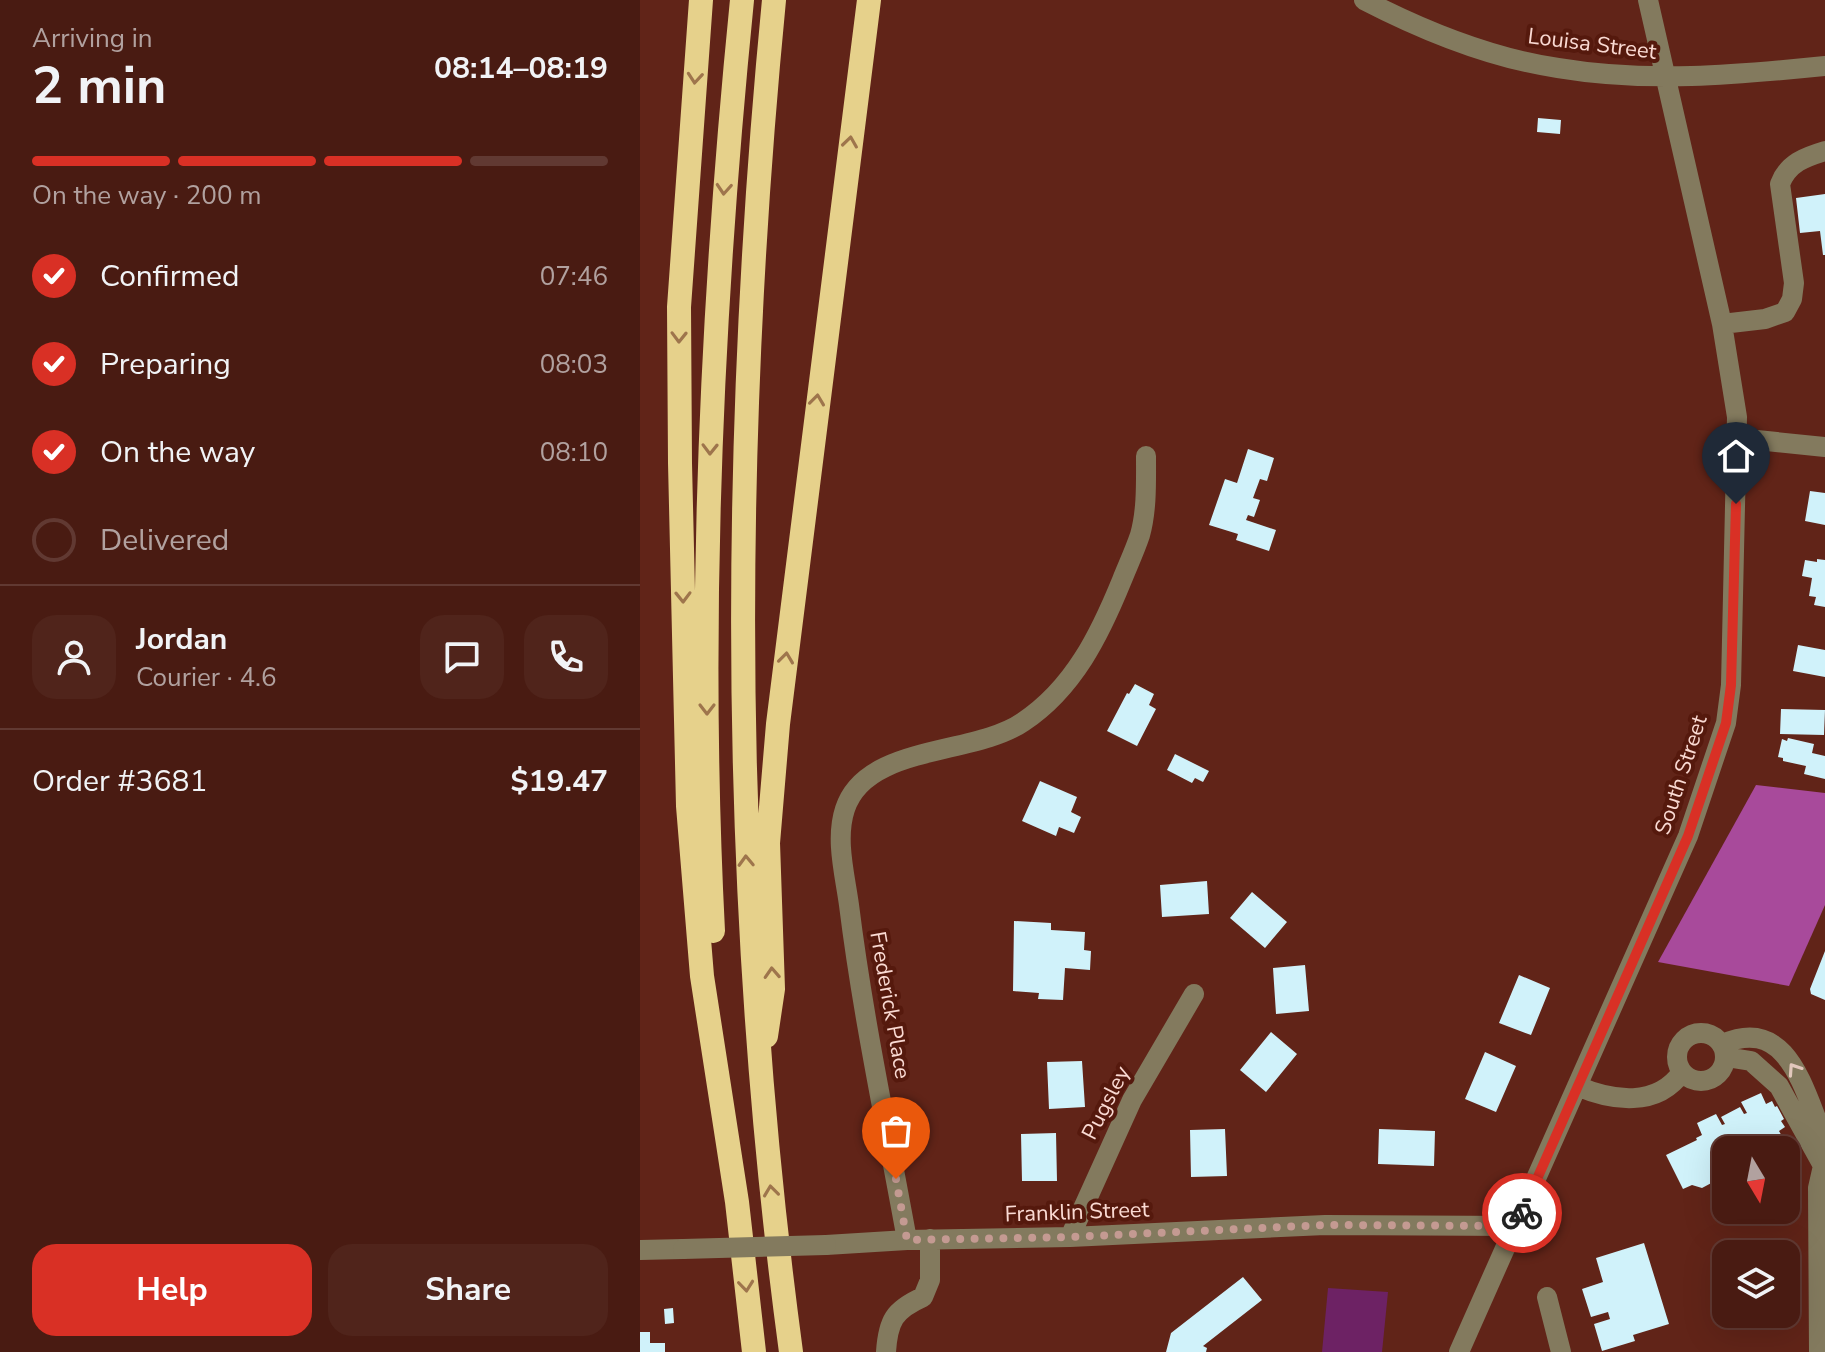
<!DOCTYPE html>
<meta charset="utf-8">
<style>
:root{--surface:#491b12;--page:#50241b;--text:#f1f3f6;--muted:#b1a19f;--line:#613932;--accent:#d93025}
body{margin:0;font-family:"Nunito Sans",sans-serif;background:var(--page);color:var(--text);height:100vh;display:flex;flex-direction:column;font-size:30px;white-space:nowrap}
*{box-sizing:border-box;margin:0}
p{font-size:26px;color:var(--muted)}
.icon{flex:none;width:44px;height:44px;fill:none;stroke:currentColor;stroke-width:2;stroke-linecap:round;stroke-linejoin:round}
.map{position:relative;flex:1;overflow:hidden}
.drawer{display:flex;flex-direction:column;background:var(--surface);width:640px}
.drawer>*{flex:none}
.needle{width:52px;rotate:170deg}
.buttons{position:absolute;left:1072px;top:1136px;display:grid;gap:16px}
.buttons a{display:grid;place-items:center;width:88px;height:88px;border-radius:16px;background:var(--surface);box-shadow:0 8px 32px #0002,0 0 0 2px var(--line);font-size:40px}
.pin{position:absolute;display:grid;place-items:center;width:68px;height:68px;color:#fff;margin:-82px -34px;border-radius:50% 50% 50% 0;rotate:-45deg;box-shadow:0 0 8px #0007}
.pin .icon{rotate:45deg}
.courier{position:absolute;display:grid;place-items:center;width:80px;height:80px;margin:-40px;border:6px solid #d93025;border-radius:50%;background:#fff;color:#222;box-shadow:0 2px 10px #0007}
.overview em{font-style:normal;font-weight:700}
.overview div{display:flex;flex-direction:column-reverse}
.overview{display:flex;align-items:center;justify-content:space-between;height:136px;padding:0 32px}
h1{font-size:52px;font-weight:700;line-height:60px}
.bar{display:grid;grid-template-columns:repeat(4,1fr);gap:12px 8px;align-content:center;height:96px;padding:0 32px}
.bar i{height:10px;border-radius:6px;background:var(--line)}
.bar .active{background:var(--accent)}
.bar p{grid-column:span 4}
.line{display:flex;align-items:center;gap:20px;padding:0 32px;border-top:2px solid var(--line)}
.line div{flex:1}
.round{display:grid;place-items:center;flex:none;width:84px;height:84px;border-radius:24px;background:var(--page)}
ol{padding:0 32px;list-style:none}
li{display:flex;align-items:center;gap:24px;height:88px}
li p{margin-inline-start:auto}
li .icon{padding:8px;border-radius:50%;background:var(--accent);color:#fff;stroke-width:4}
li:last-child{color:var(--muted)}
li i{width:44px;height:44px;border:4px solid var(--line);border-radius:50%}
.cta{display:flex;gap:16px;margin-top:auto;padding:16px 32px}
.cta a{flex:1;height:92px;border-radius:24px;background:var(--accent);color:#fff;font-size:32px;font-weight:700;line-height:92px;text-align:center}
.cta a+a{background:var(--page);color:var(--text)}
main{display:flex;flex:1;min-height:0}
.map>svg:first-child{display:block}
.green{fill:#6d2264}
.forest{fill:#a84a9b}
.building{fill:#d0f2fa}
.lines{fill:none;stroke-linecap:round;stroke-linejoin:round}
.minor{stroke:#837a5e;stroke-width:20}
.highway{stroke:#e6d18b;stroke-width:24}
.minor-bridge{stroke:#837a5e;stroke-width:20}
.oneway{stroke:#9e754c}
.oneway2{stroke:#e2c7bc}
.done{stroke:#c49a92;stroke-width:8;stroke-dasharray:0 14.4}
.route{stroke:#d93025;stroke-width:10}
.labels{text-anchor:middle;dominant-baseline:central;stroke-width:8;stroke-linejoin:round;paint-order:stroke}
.street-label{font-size:22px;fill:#fadad3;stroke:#55190d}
</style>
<main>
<section class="drawer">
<div class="overview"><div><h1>2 min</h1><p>Arriving in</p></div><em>08:14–08:19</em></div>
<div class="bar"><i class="active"></i><i class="active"></i><i class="active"></i><i></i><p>On the way · 200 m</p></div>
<ol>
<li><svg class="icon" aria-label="check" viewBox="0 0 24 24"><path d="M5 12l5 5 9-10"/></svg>Confirmed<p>07:46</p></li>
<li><svg class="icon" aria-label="check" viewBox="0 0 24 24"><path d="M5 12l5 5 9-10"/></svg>Preparing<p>08:03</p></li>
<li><svg class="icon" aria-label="check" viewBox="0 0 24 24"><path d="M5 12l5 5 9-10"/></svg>On the way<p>08:10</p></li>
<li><i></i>Delivered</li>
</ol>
<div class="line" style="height:144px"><a class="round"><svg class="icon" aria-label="person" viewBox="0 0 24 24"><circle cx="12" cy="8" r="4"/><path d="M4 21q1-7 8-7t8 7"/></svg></a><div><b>Jordan</b><p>Courier · 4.6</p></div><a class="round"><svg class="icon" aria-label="chat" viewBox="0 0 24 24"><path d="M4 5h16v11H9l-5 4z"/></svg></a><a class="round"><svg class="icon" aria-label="phone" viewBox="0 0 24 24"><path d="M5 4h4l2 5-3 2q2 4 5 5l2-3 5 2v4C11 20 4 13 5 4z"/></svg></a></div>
<div class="line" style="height:104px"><div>Order #3681</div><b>$19.47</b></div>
<div class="cta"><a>Help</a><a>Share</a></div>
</section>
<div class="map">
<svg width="1185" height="1352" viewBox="0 0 1185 1352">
<rect width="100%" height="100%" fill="#612418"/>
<path class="green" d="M688 1288 748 1292 742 1352H682Z"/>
<path class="forest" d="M1116 785 1185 793V905L1149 986 1018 962Z"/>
<path class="building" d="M898 118 921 120 920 134 897 132Z
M1185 194V255H1183L1180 231 1160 233 1156 198Z
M608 449 634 458 627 481 620 479 613 498 620 500 614 517 608 515 606 520 636 530 629 551 596 540 598 534 569 525 585 479 597 483Z
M1170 491 1185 493V525L1165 521Z
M1177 559 1185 560V607L1174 605 1176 597 1169 596 1172 578 1162 576 1165 560 1177 562Z
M1158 645 1185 650V677L1153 671Z
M495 684 514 694 509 705 516 709 497 746 467 731 487 693 489 694Z
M1141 709 1185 710 1184 735 1140 734Z
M1148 738 1174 744 1172 753 1185 756V779L1164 774 1166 766 1143 761V758L1138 757 1142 739 1147 741Z
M535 754 569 771 563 782 555 778 552 783 527 770Z
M400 781 437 797 431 812 441 817 434 833 419 827 416 836 382 821Z
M567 881 569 914 522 917 520 885Z
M612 892 647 922 625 948 590 918Z
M374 921 411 923V930L445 932 444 950 451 951 450 970 425 968 423 1000 398 999 399 993 373 991Z
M1185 951V1000L1171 994 1170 989Z
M665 965 669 1011 636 1014 633 968Z
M879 975 910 988 891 1035 859 1023Z
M631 1032 657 1054 626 1092 600 1070Z
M845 1052 876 1066 856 1112 825 1099Z
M442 1061 445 1107 409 1109 407 1062Z
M1121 1093 1126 1104 1132 1101 1135 1107 1137 1106 1144 1119 1141 1121 1145 1127 1139 1131 1144 1140 1136 1144 1139 1150H1086V1169L1080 1172 1077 1180 1062 1188 1052 1185 1043 1189 1026 1155 1057 1140 1056 1138 1062 1135 1057 1123 1076 1114 1082 1125 1085 1124 1081 1117 1100 1107 1104 1114 1107 1113 1101 1102Z
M585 1129 587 1176 551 1177 550 1130Z
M739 1129 795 1131 794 1166 738 1164Z
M416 1133 417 1181H382L381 1134Z
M1004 1243 1029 1324 993 1335 995 1341 962 1351 954 1324 970 1319 968 1312 951 1317 942 1289 963 1282 956 1258Z
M603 1277 622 1300 563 1346 567 1348 566 1352H526L531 1333Z
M33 1308 34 1323 25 1324 24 1309Z
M0 1332H10V1343H25V1352H0Z"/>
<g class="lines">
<path class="minor" d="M724 0C784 31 850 58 918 68 1007 83 1096 75 1185 66
M1082 324 1125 319 1145 312 1152 299 1154 283 1140 184C1148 163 1165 157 1185 151
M1097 438 1185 447
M1037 1057a24 24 0 1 1 48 0a24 24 0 1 1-48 0Z
M1083 1044C1151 1014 1165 1098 1185 1139
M1086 1057 1111 1061 1139 1086 1182 1164
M937 1086C972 1101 1017 1108 1042 1072
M430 1237 492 1100 554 994
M267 1240C247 1129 223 1018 209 905 205 875 195 839 205 809 226 744 334 756 383 722 434 688 460 634 482 580 488 565 495 550 500 535 507 510 506 482 506 456
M186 1245 267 1240 430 1237 685 1225 876 1226
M0 1250 43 1249
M907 1297 921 1352
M246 1352C248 1321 254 1310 283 1297L290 1280V1239
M819 1352 1048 836 1086 723 1091 685 1097 417 1082 324 1008 0
M1179 1352 1178 1188 1185 1157"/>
<path class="highway" d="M61 0 39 307 40 463 48 806 62 976 97 1202 114 1352
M134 0C90 452 90 901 151 1352
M73 931C57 620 71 309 102 0
M126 1036 133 989 128 843 138 724 229 0"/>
<path class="minor-bridge" d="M43 1249 186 1245"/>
</g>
<defs><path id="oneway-chevron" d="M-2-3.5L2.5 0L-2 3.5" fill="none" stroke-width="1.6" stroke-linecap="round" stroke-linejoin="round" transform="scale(2)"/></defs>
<g class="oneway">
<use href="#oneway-chevron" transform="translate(55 78) rotate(95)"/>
<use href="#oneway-chevron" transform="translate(210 142) rotate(-82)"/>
<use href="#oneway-chevron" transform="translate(84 189) rotate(94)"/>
<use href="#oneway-chevron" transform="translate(39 337) rotate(91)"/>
<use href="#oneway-chevron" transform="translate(177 400) rotate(-83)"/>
<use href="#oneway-chevron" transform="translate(70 449) rotate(91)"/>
<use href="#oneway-chevron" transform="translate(43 597) rotate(89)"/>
<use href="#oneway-chevron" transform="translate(146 658) rotate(-83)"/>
<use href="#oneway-chevron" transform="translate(67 709) rotate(90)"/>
<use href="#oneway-chevron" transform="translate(106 861) rotate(-92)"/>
<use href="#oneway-chevron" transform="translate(132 973) rotate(-93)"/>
<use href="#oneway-chevron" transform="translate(131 1191) rotate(-97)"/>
<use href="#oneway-chevron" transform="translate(106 1286) rotate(84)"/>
</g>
<use class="oneway2" href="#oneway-chevron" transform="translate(1154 1069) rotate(-124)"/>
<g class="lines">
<path class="done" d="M256 1179 267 1240 430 1237 685 1225 876 1226 882 1213"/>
<path class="route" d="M882 1213 1048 836 1086 723 1091 685 1096 504"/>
</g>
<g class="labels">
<g class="street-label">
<text transform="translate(952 44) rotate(7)">Louisa Street</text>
<text transform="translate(1041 775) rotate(-72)">South Street</text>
<text transform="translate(250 1005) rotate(80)">Frederick Place</text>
<text transform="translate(466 1103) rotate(-63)">Pugsley</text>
<text transform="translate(437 1212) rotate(-2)">Franklin Street</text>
</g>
</g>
</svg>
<div class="buttons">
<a><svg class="needle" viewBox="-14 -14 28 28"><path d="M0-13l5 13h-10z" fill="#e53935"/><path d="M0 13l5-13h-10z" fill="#b1a19f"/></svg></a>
<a><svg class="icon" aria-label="layers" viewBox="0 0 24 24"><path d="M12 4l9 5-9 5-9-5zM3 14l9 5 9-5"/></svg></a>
</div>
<div class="pin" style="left:256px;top:1179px;background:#ea580c"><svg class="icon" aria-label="bag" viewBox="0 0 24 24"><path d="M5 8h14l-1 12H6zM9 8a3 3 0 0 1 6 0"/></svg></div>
<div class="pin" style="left:1096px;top:504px;background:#1f2937"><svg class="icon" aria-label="home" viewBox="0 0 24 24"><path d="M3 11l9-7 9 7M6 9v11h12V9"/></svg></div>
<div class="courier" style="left:882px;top:1213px"><svg class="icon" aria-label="bike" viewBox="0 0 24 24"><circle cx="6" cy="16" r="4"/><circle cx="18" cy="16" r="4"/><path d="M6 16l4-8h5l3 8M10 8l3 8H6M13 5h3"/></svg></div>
</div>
</main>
